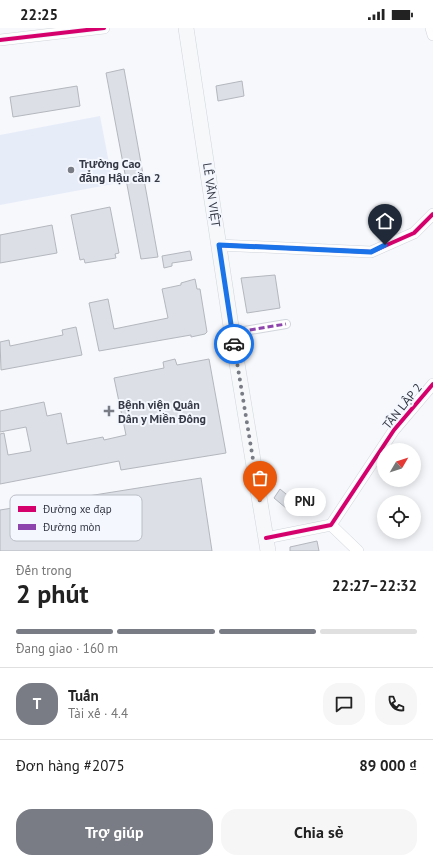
<!DOCTYPE html>
<html lang="vi">
<meta charset="utf-8">
<style>
:root{--surface:#fff;--page:#f6f6f6;--text:#222;--muted:#767676;--line:#e0e0e0;--accent:#797c85}
body{margin:0;font-family:"PT Sans",sans-serif;background:var(--page);color:var(--text);height:100vh;display:flex;flex-direction:column;font-size:15px;white-space:nowrap}
*{box-sizing:border-box;margin:0}
p{font-size:13px;color:var(--muted)}
.icon{flex:none;width:22px;height:22px;fill:none;stroke:currentColor;stroke-width:2;stroke-linecap:round;stroke-linejoin:round}
.map{position:relative;height:523px;overflow:hidden}
.drawer{display:flex;flex-direction:column;background:var(--surface);flex:1}
.drawer>*{flex:none}
.needle{width:26px;rotate:51deg}
.fabs{position:absolute;left:377px;top:415px;display:grid;gap:8px}
.fabs a{display:grid;place-items:center;width:44px;height:44px;border-radius:50%;background:var(--surface);box-shadow:0 2px 10px #0003;font-size:20px}
.pin{position:absolute;display:grid;place-items:center;width:34px;height:34px;color:#fff;margin:-41px -17px;border-radius:50% 50% 50% 0;rotate:-45deg;box-shadow:0 0 4px #0007}
.pin .icon{rotate:45deg}
.courier{position:absolute;display:grid;place-items:center;width:40px;height:40px;margin:-20px;border:3px solid #1a73e8;border-radius:50%;background:#fff;color:#222;box-shadow:0 1px 5px #0007}
.bubble{position:absolute;height:28px;border-radius:14px;background:var(--surface);box-shadow:0 2px 10px #0003;font-size:13px;font-weight:700;line-height:28px;text-align:center}
.overview em{font-style:normal;font-weight:700}
.overview div{display:flex;flex-direction:column-reverse}
.overview{display:flex;align-items:center;justify-content:space-between;height:68px;padding:0 16px}
h1{font-size:26px;font-weight:700;line-height:30px}
.bar{display:grid;grid-template-columns:repeat(4,1fr);gap:6px 4px;align-content:center;height:48px;padding:0 16px}
.bar i{height:5px;border-radius:3px;background:var(--line)}
.bar .on{background:var(--accent)}
.bar p{grid-column:span 4}
.line{display:flex;align-items:center;gap:10px;padding:0 16px;border-top:1px solid var(--line)}
.line div{flex:1}
.round{display:grid;place-items:center;flex:none;width:42px;height:42px;border-radius:16px;background:var(--page)}
.primary-button{display:flex;gap:8px;margin-top:auto;padding:8px 16px}
.primary-button a{flex:1;height:46px;border-radius:16px;background:var(--accent);color:#fff;font-size:16px;font-weight:700;line-height:46px;text-align:center}
.primary-button a+a{background:var(--page);color:var(--text)}
.status{display:flex;justify-content:space-between;align-items:center;height:28px;padding:0 20px;background:var(--surface);direction:ltr}
.status svg{height:11px;fill:currentColor}
.map>svg:first-child{display:block}
.green{fill:#e7ecf9}
.building{fill:#dcdfe6;stroke:#b4b7be}
.lines{fill:none;stroke-linecap:round;stroke-linejoin:round}
.pedestrian-casing{stroke:#d1d5dc;stroke-width:10}
.minor-casing{stroke:#d1d5dc;stroke-width:12}
.secondary-casing{stroke:#d1d5dc;stroke-width:16}
.pedestrian{stroke:#fefefe;stroke-width:8}
.minor{stroke:#fefefe;stroke-width:11}
.secondary{stroke:#f7f8fa;stroke-width:15}
.quiet{stroke:#8e44ad;stroke-width:3;stroke-dasharray:6 3;stroke-linecap:butt}
.cycleway-casing{stroke:#f4f7fd;stroke-width:6}
.cycleway{stroke:#d6006c;stroke-width:4}
.done{stroke:#797c85;stroke-width:4;stroke-dasharray:0 7.2}
.route{stroke:#1a73e8;stroke-width:5}
.poi-dot{fill:#797c85;stroke:#f4f7fd;stroke-width:1.5}
.labels{text-anchor:middle;dominant-baseline:central;stroke-width:4;stroke-linejoin:round;paint-order:stroke}
.poi-label{font-size:12px;font-weight:bold;fill:#353945;stroke:#f4f7fd;text-anchor:start}
.street-label{font-size:12px;fill:#353945;stroke:#f4f7fd}
.key{fill:#f4f7fd;stroke:#bbbec6;stroke-width:1}
.key-label{font-size:11px;fill:#353945}
</style>
<div class="status"><b>22:25</b><svg viewBox="0 0 49 12"><path d="M0 12V9h3v3zM5 12V6h3v6zM10 12V3h3v9zM15 12V0h3v12zM26 1h20v11H26zM47 4h2v5h-2z"/></svg></div>
<div class="map">
<svg width="433" height="523" viewBox="0 0 433 523">
<rect width="100%" height="100%" fill="#f6f8fb"/>
<path class="green" d="M100 88 113 156 0 177V107Z"/>
<path class="building" d="M124 41 158 229 141 231 106 45Z
M242 53 244 68 218 73 216 58Z
M77 58 80 78 13 89 10 69Z
M110 179 119 225 115 226 116 230 85 235 84 231 80 232 71 187Z
M52 197 57 225 0 235V207Z
M190 223 192 232 172 235V238L164 240 162 228Z
M275 247 280 280 247 285 241 250Z
M195 251 197 261H200L207 304 205 306 191 309V307L99 323 89 275 108 271 114 301 168 290 162 261 181 257V255Z
M76 299 82 327 1 342 0 314 9 312 10 318 63 307 62 302Z
M175 331 177 337 209 331 226 425 121 442 119 433 0 456V406L4 405 8 427 31 423 26 399 0 404V383L44 374 47 388 61 385 67 416 103 409 104 412 126 407 114 350 164 340 163 334Z
M201 450 212 523H0V482Z
M280 461 292 471 286 480 274 470Z
M317 513 319 523H290V519Z"/>
<g class="lines">
<defs>
<path id="pedestrian" d="M232 305 286 296"/>
<path id="minor" d="M431 0 433 7
M0 12 104 0
M219 217 371 224 414 205 433 186
M331 497 358 523
M266 510 331 497 394 402 433 356"/>
<path id="secondary" d="M186 0 232 305 268 523"/>
</defs>
<use href="#pedestrian" class="pedestrian-casing"/>
<use href="#minor" class="minor-casing"/>
<use href="#secondary" class="secondary-casing"/>
<use href="#pedestrian" class="pedestrian"/>
<use href="#minor" class="minor"/>
<use href="#secondary" class="secondary"/>
<path class="quiet" d="M232 305 286 296"/>
<defs>
<path id="cycleway" d="M0 12 104 0
M219 217 371 224 414 205 433 186
M266 510 331 497 394 402 433 356"/>
</defs>
<use href="#cycleway" class="cycleway-casing"/>
<use href="#cycleway" class="cycleway"/>
</g>
<g class="lines">
<path class="done" d="M234 316 260 474"/>
<path class="route" d="M234 316 219 217 371 224 385 217"/>
</g>
<g class="poi-dot">
<circle cx="71" cy="142" r="4"/>
<path d="M107 377h4v4h4v4h-4v4h-4v-4h-4v-4h4z"/>
</g>
<g class="labels">
<g class="poi-label">
<text x="79" y="135">Trường Cao<tspan x="79" dy="14">đẳng Hậu cần 2</tspan></text>
<text x="118" y="376">Bệnh viện Quân<tspan x="118" dy="14">Dân y Miền Đông</tspan></text>
</g>
<g class="street-label">
<text transform="translate(212 167) rotate(82)">LÊ VĂN VIỆT</text>
<text transform="translate(402 378) rotate(-51)">TÂN LẬP 2</text>
</g>
</g>
<rect x="10" y="467" width="132" height="46" rx="6" class="key"/>
<rect x="18" y="478" width="18" height="6" fill="#d6006c"/>
<rect x="18" y="496" width="18" height="6" fill="#8e44ad"/>
<g class="key-label">
<text x="43" y="485">Đường xe đạp</text>
<text x="43" y="503">Đường mòn</text>
</g>
</svg>
<div class="fabs">
<a><svg class="needle" viewBox="-14 -14 28 28"><path d="M0-13l5 13h-10z" fill="#e53935"/><path d="M0 13l5-13h-10z" fill="#767676"/></svg></a>
<a><svg class="icon" aria-label="locate" viewBox="0 0 24 24"><circle cx="12" cy="12" r="6"/><path d="M12 2v4M12 18v4M2 12h4M18 12h4"/></svg></a>
</div>
<div class="pin" style="left:260px;top:474px;background:#ea580c"><svg class="icon" aria-label="bag" viewBox="0 0 24 24"><path d="M5 8h14l-1 12H6zM9 8a3 3 0 0 1 6 0"/></svg></div>
<div class="pin" style="left:385px;top:217px;background:#1f2937"><svg class="icon" aria-label="home" viewBox="0 0 24 24"><path d="M3 11l9-7 9 7M6 9v11h12V9"/></svg></div>
<div class="courier" style="left:234px;top:316px"><svg class="icon" aria-label="car" viewBox="0 0 24 24"><path d="M5 17H2v-5l4-1 3-4h7l3 4 3 1v5h-3M9 17h6M6 11h13"/><circle cx="7" cy="17" r="2"/><circle cx="17" cy="17" r="2"/></svg></div>
<div class="bubble" style="left:284px;top:460px;width:42px">PNJ</div>
</div>
<section class="drawer">
<div class="overview"><div><h1>2 phút</h1><p>Đến trong</p></div><em>22:27–22:32</em></div>
<div class="bar"><i class="on"></i><i class="on"></i><i class="on"></i><i></i><p>Đang giao · 160 m</p></div>
<div class="line" style="height:72px"><b class="round" style="background:var(--accent);color:#fff">T</b><div><b>Tuấn</b><p>Tài xế · 4.4</p></div><a class="round"><svg class="icon" aria-label="chat" viewBox="0 0 24 24"><path d="M4 5h16v11H9l-5 4z"/></svg></a><a class="round"><svg class="icon" aria-label="phone" viewBox="0 0 24 24"><path d="M5 4h4l2 5-3 2q2 4 5 5l2-3 5 2v4C11 20 4 13 5 4z"/></svg></a></div>
<div class="line" style="height:52px"><div>Đơn hàng #2075</div><b>89 000 ₫</b></div>
<div class="primary-button"><a>Trợ giúp</a><a>Chia sẻ</a></div>
</section>
